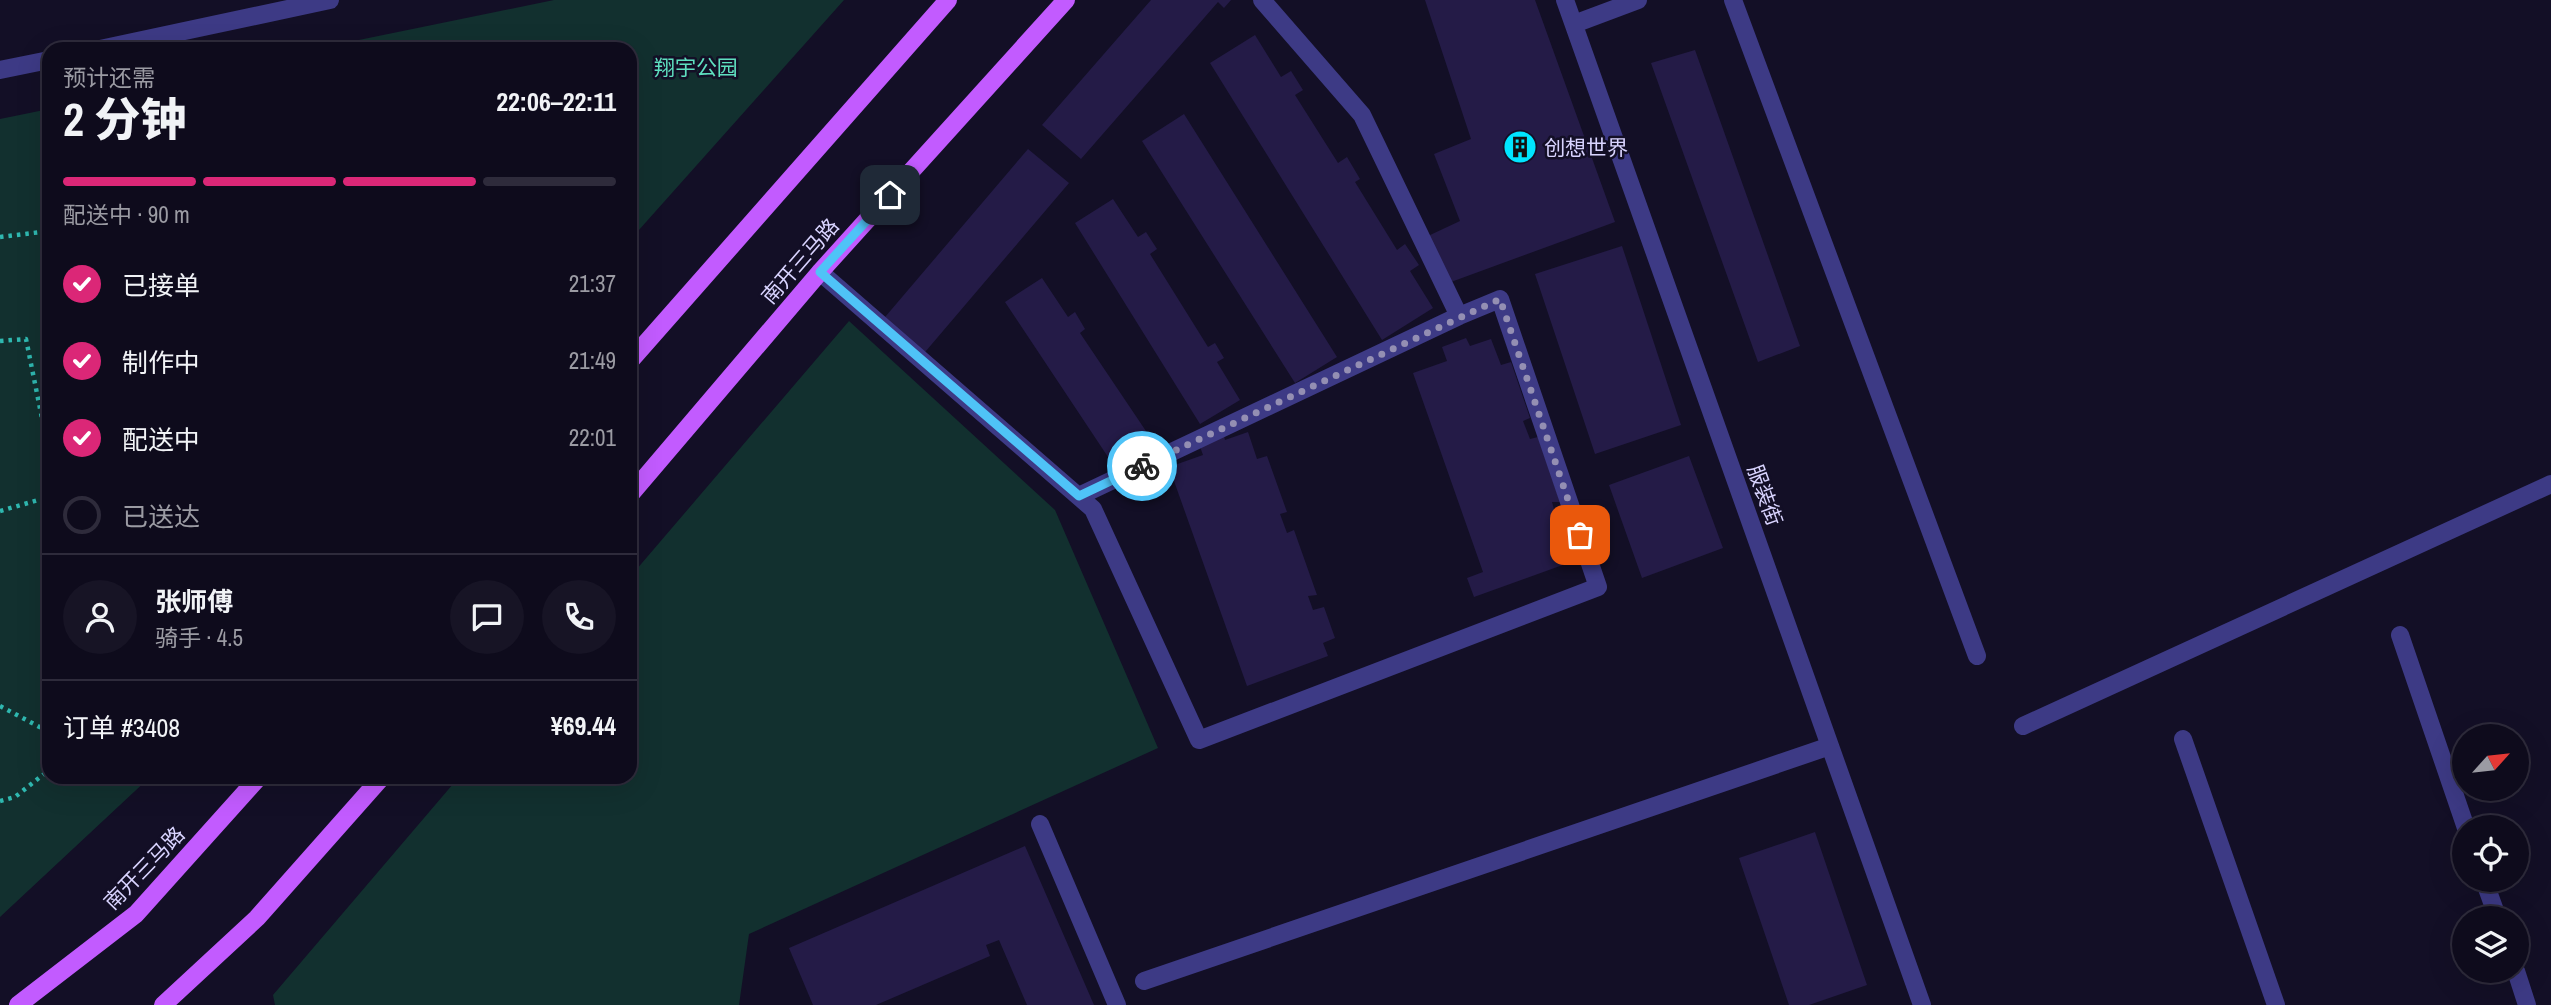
<!DOCTYPE html>
<html lang="zh">
<meta charset="utf-8">
<style>
:root{--surface:#0e0b1c;--page:#171425;--text:#f1f3f6;--muted:#9b9ba3;--line:#2e2b3b;--accent:#db2777}
body{margin:0;font-family:"Archivo Narrow","Noto Sans SC",sans-serif;background:var(--page);color:var(--text);height:100vh;display:flex;flex-direction:column;font-size:26px;white-space:nowrap}
*{box-sizing:border-box;margin:0}
p{font-size:23px;color:var(--muted)}
.icon{flex:none;width:38px;height:38px;fill:none;stroke:currentColor;stroke-width:2;stroke-linecap:round;stroke-linejoin:round}
.map{position:relative;flex:1;overflow:hidden}
.sheet{position:absolute;left:42px;top:42px;width:595px;height:742px;display:flex;flex-direction:column;background:var(--surface);border-radius:21px;box-shadow:0 7px 28px #0002,0 0 0 2px var(--line)}
.sheet>*{flex:none}
.needle{width:46px;rotate:63deg}
.fabs{position:absolute;left:2452px;top:724px;display:grid;gap:14px}
.fabs a{display:grid;place-items:center;width:77px;height:77px;border-radius:50%;background:var(--surface);box-shadow:0 7px 28px #0002,0 0 0 2px var(--line);font-size:35px}
.pin{position:absolute;display:grid;place-items:center;width:60px;height:60px;color:#fff;margin:-30px;border-radius:14px;box-shadow:0 4px 10px #0006}
.courier{position:absolute;display:grid;place-items:center;width:70px;height:70px;margin:-35px;border:5px solid #4fc3f7;border-radius:50%;background:#fff;color:#222;box-shadow:0 2px 9px #0007}
.head em{font-style:normal;font-weight:800}
.head div{display:flex;flex-direction:column-reverse}
.head{display:flex;align-items:center;justify-content:space-between;height:119px;padding:0 21px}
h1{font-size:46px;font-weight:800;line-height:52px}
.bar{display:grid;grid-template-columns:repeat(4,1fr);gap:10px 7px;align-content:center;height:84px;padding:0 21px}
.bar i{height:9px;border-radius:5px;background:var(--line)}
.bar .current{background:var(--accent)}
.bar p{grid-column:span 4}
.line{display:flex;align-items:center;gap:18px;padding:0 21px;border-top:2px solid var(--line)}
.line div{flex:1}
.round{display:grid;place-items:center;flex:none;width:74px;height:74px;border-radius:37px;background:var(--page)}
ol{padding:0 21px;list-style:none}
li{display:flex;align-items:center;gap:21px;height:77px}
li p{margin-inline-start:auto}
li .icon{padding:7px;border-radius:50%;background:var(--accent);color:#fff;stroke-width:4}
li:last-child{color:var(--muted)}
li i{width:38px;height:38px;border:4px solid var(--line);border-radius:50%}
.map>svg:first-child{display:block}
.green{fill:#12302f}
.building{fill:#241b47}
.lines{fill:none;stroke-linecap:round;stroke-linejoin:round}
.path{stroke:#2fb8b0;stroke-width:4.5;stroke-dasharray:3.5 5;stroke-linecap:butt}
.minor{stroke:#3d3a85;stroke-width:18}
.major{stroke:#c25bff;stroke-width:18}
.done{stroke:#948fb3;stroke-width:7;stroke-dasharray:0 12.6}
.route{stroke:#4fc3f7;stroke-width:9}
.labels{text-anchor:middle;dominant-baseline:central;stroke-width:5;stroke-linejoin:round;paint-order:stroke}
.park-label{font-size:21px;fill:#5fe0c0;stroke:#130f26}
.poi-label{font-size:21px;fill:#d9d4ff;stroke:#130f26;text-anchor:start}
.street-label{font-size:21px;fill:#d9d4ff;stroke:#130f26}
</style>
<div class="map">
<svg width="2551" height="1005" viewBox="0 0 2551 1005">
<rect width="100%" height="100%" fill="#130f26"/>
<path class="green" d="M554 0H844L630 240V49H315Z
M49 109V777H150L0 917V119Z
M849 321 1055 510 1158 748 749 934 739 1005H275L273 995 459 777H630V577Z"/>
<path class="building" d="M1151 0H1231L1224 8 1218 2 1081 159 1042 125Z
M1425 0H1535L1615 222 1451 282 1428 236 1460 221 1434 154 1471 139Z
M1255 35 1281 77 1291 71 1303 90 1295 95 1338 163 1347 157 1360 179 1355 182 1397 250 1405 244 1419 265 1410 271 1433 308 1382 340 1210 63Z
M1695 50 1800 346 1758 362 1651 63Z
M1184 114 1337 357 1295 383 1142 141Z
M1028 149 1069 183 920 358 880 323Z
M1113 199 1138 237 1146 232 1157 249 1150 254 1208 347 1215 343 1224 358 1217 362 1240 400 1200 424 1075 223Z
M1622 246 1681 425 1595 454 1535 274Z
M1042 278 1068 317 1075 312 1085 329 1080 333 1154 443 1116 469 1005 302Z
M1466 338 1470 346 1491 339 1501 365 1511 362 1530 418 1523 421 1530 439 1538 437 1560 502H1552L1556 517 1567 513 1578 545 1567 549 1571 562 1474 597 1467 578 1483 572 1413 373 1447 361 1442 347Z
M1223 432 1225 440 1248 432 1257 459 1267 456 1287 512 1280 514 1287 533 1294 530 1317 595 1308 596 1313 610 1324 607 1335 638 1323 643 1328 656 1247 686 1169 467 1203 455 1198 441Z
M1689 456 1723 548 1642 578 1609 485Z
M1815 832 1867 985 1809 1005H1789L1739 858Z
M1025 846 1094 1005H1027L999 940 986 945 990 956 876 1005H813L789 948Z"/>
<g class="lines">
<path class="path" d="M0 237 49 231
M0 341 26 339 49 453
M0 511 49 497
M0 706 49 732
M0 801 15 797 49 770"/>
<path class="minor" d="M1565 0 1922 1005
M1733 0 1977 656
M1574 24 1638 0
M100 49 330 0
M0 70 49 60
M820 272 1093 509 1199 740 1598 587 1500 299 1459 316 1362 115 1262 0
M1079 496 1459 316
M2400 635 2466 828
M2023 726 2551 484
M2183 739 2276 1005
M1040 824 1117 1005
M2484 880 2498 919
M2516 971 2527 1005
M1144 981 1830 746"/>
<path class="major" d="M630 361 948 0
M630 495 820 272 1066 0
M18 1005 136 914 259 777
M163 1005 257 918 382 777"/>
</g>
<g class="lines">
<path class="done" d="M1142 466 1500 299 1580 535"/>
<path class="route" d="M890 195 820 272 1079 496 1142 466"/>
</g>
<defs>
<symbol id="building-disc" viewBox="-11 -11 22 22"><circle r="9.5" fill="#00e5ff" stroke="#130f26"/><path d="M-4-6H4V6H1V3H-1V6H-4ZM-2.5-4.3h1.7v1.8h-1.7ZM.8-4.3h1.7v1.8H.8ZM-2.5-1h1.7V.8h-1.7ZM.8-1h1.7V.8H.8Z" fill="#111"/></symbol>
</defs>
<g fill-rule="evenodd">
<use href="#building-disc" x="1501" y="128" width="38" height="38"/>
</g>
<g class="labels">
<g class="park-label">
<text x="696" y="67">翔宇公园</text>
</g>
<g class="poi-label">
<text x="1544" y="147">创想世界</text>
</g>
<g class="street-label">
<text transform="translate(800 261) rotate(-49)">南开三马路</text>
<text transform="translate(1765 495) rotate(70)">服装街</text>
<text transform="translate(144 868) rotate(-46)">南开三马路</text>
</g>
</g>
</svg>
<div class="fabs">
<a><svg class="needle" viewBox="-14 -14 28 28"><path d="M0-13l5 13h-10z" fill="#e53935"/><path d="M0 13l5-13h-10z" fill="#9b9ba3"/></svg></a>
<a><svg class="icon" aria-label="locate" viewBox="0 0 24 24"><circle cx="12" cy="12" r="6"/><path d="M12 2v4M12 18v4M2 12h4M18 12h4"/></svg></a>
<a><svg class="icon" aria-label="layers" viewBox="0 0 24 24"><path d="M12 4l9 5-9 5-9-5zM3 14l9 5 9-5"/></svg></a>
</div>
<div class="pin" style="left:1580px;top:535px;background:#ea580c"><svg class="icon" aria-label="bag" viewBox="0 0 24 24"><path d="M5 8h14l-1 12H6zM9 8a3 3 0 0 1 6 0"/></svg></div>
<div class="pin" style="left:890px;top:195px;background:#1f2937"><svg class="icon" aria-label="home" viewBox="0 0 24 24"><path d="M3 11l9-7 9 7M6 9v11h12V9"/></svg></div>
<div class="courier" style="left:1142px;top:466px"><svg class="icon" aria-label="bike" viewBox="0 0 24 24"><circle cx="6" cy="16" r="4"/><circle cx="18" cy="16" r="4"/><path d="M6 16l4-8h5l3 8M10 8l3 8H6M13 5h3"/></svg></div>
<section class="sheet">
<div class="head"><div><h1>2 分钟</h1><p>预计还需</p></div><em>22:06–22:11</em></div>
<div class="bar"><i class="current"></i><i class="current"></i><i class="current"></i><i></i><p>配送中 · 90 m</p></div>
<ol>
<li><svg class="icon" aria-label="check" viewBox="0 0 24 24"><path d="M5 12l5 5 9-10"/></svg>已接单<p>21:37</p></li>
<li><svg class="icon" aria-label="check" viewBox="0 0 24 24"><path d="M5 12l5 5 9-10"/></svg>制作中<p>21:49</p></li>
<li><svg class="icon" aria-label="check" viewBox="0 0 24 24"><path d="M5 12l5 5 9-10"/></svg>配送中<p>22:01</p></li>
<li><i></i>已送达</li>
</ol>
<div class="line" style="height:126px"><a class="round"><svg class="icon" aria-label="person" viewBox="0 0 24 24"><circle cx="12" cy="8" r="4"/><path d="M4 21q1-7 8-7t8 7"/></svg></a><div><b>张师傅</b><p>骑手 · 4.5</p></div><a class="round"><svg class="icon" aria-label="chat" viewBox="0 0 24 24"><path d="M4 5h16v11H9l-5 4z"/></svg></a><a class="round"><svg class="icon" aria-label="phone" viewBox="0 0 24 24"><path d="M5 4h4l2 5-3 2q2 4 5 5l2-3 5 2v4C11 20 4 13 5 4z"/></svg></a></div>
<div class="line" style="height:91px"><div>订单 #3408</div><b>¥69.44</b></div>
</section>
</div>
